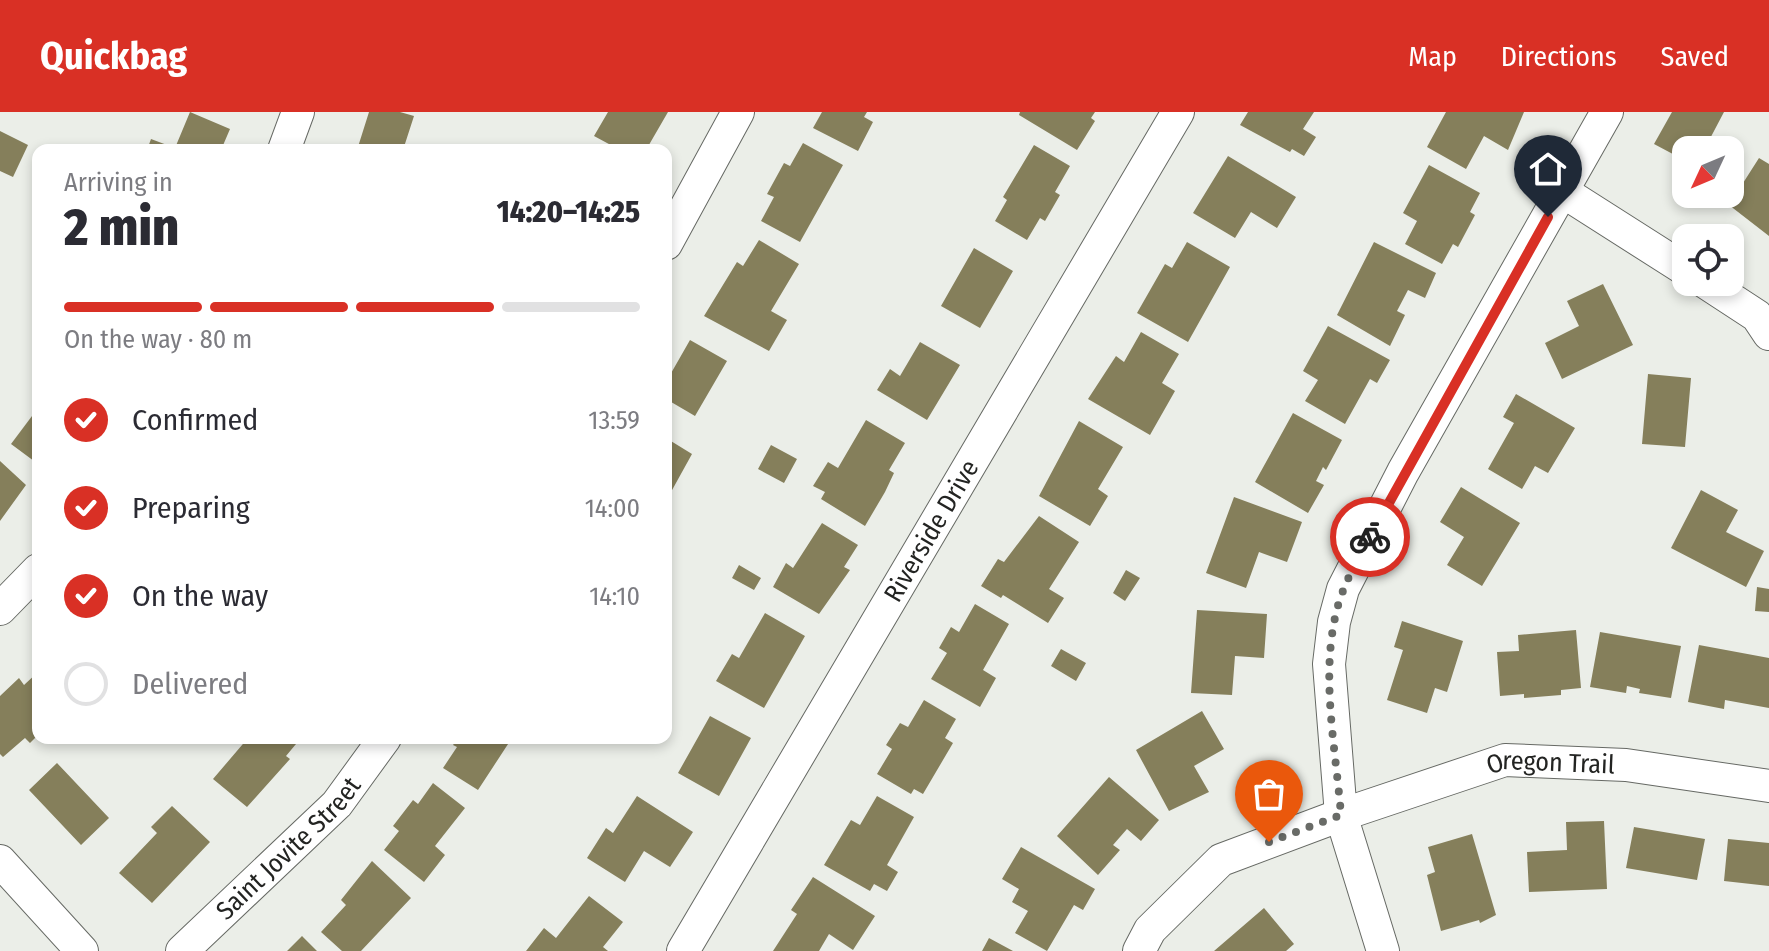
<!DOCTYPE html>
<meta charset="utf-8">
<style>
:root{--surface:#fff;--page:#f7f7f7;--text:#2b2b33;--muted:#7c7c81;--line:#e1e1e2;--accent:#d93025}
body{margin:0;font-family:"Fira Sans Condensed",sans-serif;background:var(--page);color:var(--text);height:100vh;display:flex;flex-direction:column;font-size:30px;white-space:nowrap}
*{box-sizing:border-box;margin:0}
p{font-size:26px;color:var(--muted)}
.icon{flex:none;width:44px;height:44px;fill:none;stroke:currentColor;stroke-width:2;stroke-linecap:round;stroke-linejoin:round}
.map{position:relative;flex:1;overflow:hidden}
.drawer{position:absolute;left:32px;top:32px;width:640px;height:600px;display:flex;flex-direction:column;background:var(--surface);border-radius:16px;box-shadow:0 4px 12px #0003}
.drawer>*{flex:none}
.needle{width:52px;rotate:226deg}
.tools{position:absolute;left:1672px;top:24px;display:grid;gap:16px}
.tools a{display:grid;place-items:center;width:72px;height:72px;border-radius:16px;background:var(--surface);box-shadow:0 4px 12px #0003;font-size:40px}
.pin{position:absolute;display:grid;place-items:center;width:68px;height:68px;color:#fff;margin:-82px -34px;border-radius:50% 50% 50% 0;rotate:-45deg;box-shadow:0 0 8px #0007}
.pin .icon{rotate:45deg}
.courier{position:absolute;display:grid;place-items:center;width:80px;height:80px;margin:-40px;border:6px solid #d93025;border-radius:50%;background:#fff;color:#222;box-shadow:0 2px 10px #0007}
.summary em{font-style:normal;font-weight:800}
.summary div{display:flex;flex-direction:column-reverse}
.summary{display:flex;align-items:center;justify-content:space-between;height:136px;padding:0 32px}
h1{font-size:52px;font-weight:800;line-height:60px}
.bar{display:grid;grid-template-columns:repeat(4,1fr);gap:12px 8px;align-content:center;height:96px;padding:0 32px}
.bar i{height:10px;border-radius:6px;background:var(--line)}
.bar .current{background:var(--accent)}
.bar p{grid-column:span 4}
ol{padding:0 32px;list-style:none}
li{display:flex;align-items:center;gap:24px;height:88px}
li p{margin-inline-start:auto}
li .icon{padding:8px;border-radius:50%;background:var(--accent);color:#fff;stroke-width:4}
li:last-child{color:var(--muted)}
li i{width:44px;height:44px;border:4px solid var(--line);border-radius:50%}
header{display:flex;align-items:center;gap:48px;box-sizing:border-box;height:112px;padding:0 40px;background:var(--accent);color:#fff}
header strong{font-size:38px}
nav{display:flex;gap:44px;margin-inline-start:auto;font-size:28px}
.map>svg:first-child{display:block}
.building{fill:#857f5b}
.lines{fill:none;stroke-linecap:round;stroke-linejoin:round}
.minor-casing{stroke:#666964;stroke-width:34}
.minor{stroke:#fff;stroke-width:32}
.done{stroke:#696b67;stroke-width:8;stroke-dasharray:0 14.4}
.route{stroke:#d93025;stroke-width:10}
.labels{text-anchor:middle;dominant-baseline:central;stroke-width:7;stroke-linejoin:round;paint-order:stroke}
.street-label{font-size:26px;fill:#232422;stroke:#f8fbf5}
</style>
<header>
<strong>Quickbag</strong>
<nav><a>Map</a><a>Directions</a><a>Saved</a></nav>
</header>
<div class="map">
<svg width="1769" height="839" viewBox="0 0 1769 839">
<rect width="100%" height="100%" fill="#ebeee8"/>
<path class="building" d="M190 0 230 17 221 38H147L151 27 175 36Z
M369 0H400L414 4 403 38H357Z
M608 0H668L646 38H620L594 24Z
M822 0H867L864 5 873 10 858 39 813 16Z
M1020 0H1095L1091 6 1095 9 1077 38 1019 3Z
M1248 0H1314L1303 17 1316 25 1304 44 1292 37 1290 40 1240 13Z
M1446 0H1524L1508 38 1484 24 1466 57 1427 35Z
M1672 0H1724L1704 38H1686V49L1654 32Z
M0 19 28 33 13 65 0 59Z
M803 31 843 53 800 130 761 109 774 85 767 82 784 51 790 54Z
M1034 33 1070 54 1055 80 1060 83 1045 109 1040 106 1027 128 995 109 1007 88 1003 85Z
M1228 44 1296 85 1277 116 1251 100 1235 126 1193 101Z
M1759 46 1769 52V124L1729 93Z
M1429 53 1480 81 1470 100 1475 103 1458 135 1453 132 1442 152 1405 132 1417 109 1403 101Z
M759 128 799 152 771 199 787 208 769 239 704 204 737 150 743 154Z
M1187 130 1230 155 1188 230 1137 201 1165 152 1172 156Z
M1374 130 1436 161 1425 186 1408 178 1397 199 1405 203 1390 234 1337 203Z
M974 136 1013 159 980 216 941 194Z
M1603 172 1633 233 1562 267 1545 231 1579 214 1567 189Z
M1328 214 1390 248 1377 271 1370 267 1345 312 1305 289 1318 268 1303 259Z
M1141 220 1179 242 1162 271 1175 279 1150 323 1088 287 1116 244 1124 250Z
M690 228 727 249 695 304 666 287V270Z
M920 230 960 253 927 308 877 278 890 257 900 264Z
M1648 262 1691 266 1685 335 1642 332Z
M1516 282 1575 316 1548 361 1535 354 1522 377 1488 357 1514 311 1503 305Z
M38 296V352L11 332Z
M1293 301 1342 328 1326 358 1323 355 1316 369 1324 373 1308 401 1255 370Z
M866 308 905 331 889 358 894 361 885 380 865 414 821 387 825 380 813 374 828 350 838 356Z
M1079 309 1123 335 1098 377 1108 384 1090 414 1039 384Z
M666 326 692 342 666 389Z
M771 333 797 347 784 371 758 357Z
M0 349 26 373 0 409Z
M1461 375 1520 411 1482 474 1447 453 1464 425 1440 410Z
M1701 378 1738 398 1726 420 1764 439 1746 475 1671 436Z
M1234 385 1302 410 1287 450 1259 440 1246 476 1206 461Z
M1039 404 1079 430 1049 477 1064 486 1048 511 1003 483 1001 486 981 474 998 447 1004 450Z
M822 411 858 433 844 455 850 458 819 502 773 475 786 451 793 456Z
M739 453 761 466 754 478 732 466Z
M1126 458 1140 466 1125 489 1113 481Z
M1757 475 1769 477V500L1755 499Z
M975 492 1009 512 983 558 996 566 980 595 931 567 947 541 939 536 951 515 959 520Z
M1197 498 1267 502 1264 546 1235 544 1232 583 1191 581Z
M765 501 805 524 764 596 716 569 732 542 739 546Z
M1402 509 1463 529 1447 580 1435 576 1427 601 1387 588 1403 538 1394 535Z
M1576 518 1581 576 1561 578V583L1524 586V582L1500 584 1497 540 1519 539 1518 523Z
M1600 520 1681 534 1671 586 1639 581 1640 577 1627 574 1626 581 1590 575Z
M1699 533 1769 546V596L1725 588 1724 597 1688 590Z
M1061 537 1086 551 1076 569 1051 554Z
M38 560V623L30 631 25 626 3 645 0 642V584L19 566 24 573Z
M924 588 956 607 945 626 953 631 923 682 914 677 911 682 877 662 892 637 886 633 900 611 908 615Z
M1202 599 1224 637 1194 654 1209 680 1169 699 1136 638Z
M710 604 751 626 719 684 678 661Z
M248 626H301L286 644 290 647 247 695 213 667Z
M458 626H512L478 678 443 656 457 635 453 633Z
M57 651 109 706 81 733 29 678Z
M1109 665 1159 708 1141 729 1127 717 1113 733 1120 738 1098 763 1057 724Z
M433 671 465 696 435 734 445 743 424 770 384 738 399 719 393 714 413 688 418 692Z
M637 684 693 720 670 755 644 739 625 770 587 746 606 716 613 721Z
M877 684 914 705 887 753 898 760 887 779 874 772 870 779 824 753 851 708 860 713Z
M172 694 210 730 152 791 119 761 157 721 151 715Z
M1604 709 1607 777 1529 780 1527 740 1567 738 1566 710Z
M1634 715 1705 727 1697 768 1626 756Z
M1472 722 1496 803 1480 811 1479 808 1441 819 1427 763 1435 760 1428 735Z
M1728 727 1769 731V774L1724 769Z
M1021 735 1095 777 1083 798 1074 793 1047 839 1015 821 1028 799 1012 790 1019 777 1002 767Z
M372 749 411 786 361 839H342L321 820 346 793 341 788Z
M813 765 875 804 853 838 829 822 819 839H773L797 802 791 798Z
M589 784 623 810 603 835 608 839H526L544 816 556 826Z
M1264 796 1294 832 1286 839H1214Z
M302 824 317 839H287Z
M989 826 1013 839H982Z"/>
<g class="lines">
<defs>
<g id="minor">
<path d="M284 38 298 0"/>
<path d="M1562 79 1686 158"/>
<path d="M666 132 738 0"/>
<path d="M1705 170 1757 204 1769 222"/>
<path d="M0 497 38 458"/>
<path d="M0 749 82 839"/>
<path id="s1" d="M182 839 337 692 385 626"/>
<path id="s2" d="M683 839 1178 0"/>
<path id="s3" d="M1139 839 1150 818 1221 748 1341 703 1505 648 1626 653 1769 674"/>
<path d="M1383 839 1341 703 1329 552 1334 510 1343 477 1403 360 1607 0"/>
</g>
</defs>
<use href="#minor" class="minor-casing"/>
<use href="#minor" class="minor"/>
</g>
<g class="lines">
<path class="done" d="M1269 730 1341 703C1336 640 1322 572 1334 511 1339 480 1355 452 1370 425"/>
<path class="route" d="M1370 425 1548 105"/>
</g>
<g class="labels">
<g class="street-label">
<text stroke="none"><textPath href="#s2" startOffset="488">Riverside Drive</textPath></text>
<text stroke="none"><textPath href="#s3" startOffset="470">Oregon Trail</textPath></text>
<text stroke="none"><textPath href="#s1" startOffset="148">Saint Jovite Street</textPath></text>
</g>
</g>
</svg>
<div class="tools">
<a><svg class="needle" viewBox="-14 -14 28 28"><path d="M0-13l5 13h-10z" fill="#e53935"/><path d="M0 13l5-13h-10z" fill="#7c7c81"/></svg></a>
<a><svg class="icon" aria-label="locate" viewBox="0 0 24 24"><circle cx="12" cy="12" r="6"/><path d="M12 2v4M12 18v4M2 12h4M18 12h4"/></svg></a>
</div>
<div class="pin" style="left:1269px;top:730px;background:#ea580c"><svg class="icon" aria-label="bag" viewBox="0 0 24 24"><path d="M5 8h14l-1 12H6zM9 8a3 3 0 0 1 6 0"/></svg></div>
<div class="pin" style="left:1548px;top:105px;background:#1f2937"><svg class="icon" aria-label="home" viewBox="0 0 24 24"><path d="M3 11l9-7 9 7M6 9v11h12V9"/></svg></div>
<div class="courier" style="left:1370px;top:425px"><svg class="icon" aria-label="bike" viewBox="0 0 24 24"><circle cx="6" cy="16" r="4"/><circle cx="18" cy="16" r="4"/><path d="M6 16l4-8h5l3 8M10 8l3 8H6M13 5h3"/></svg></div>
<section class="drawer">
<div class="summary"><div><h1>2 min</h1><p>Arriving in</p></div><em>14:20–14:25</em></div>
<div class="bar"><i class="current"></i><i class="current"></i><i class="current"></i><i></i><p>On the way · 80 m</p></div>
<ol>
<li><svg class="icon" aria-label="check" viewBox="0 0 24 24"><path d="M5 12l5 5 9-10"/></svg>Confirmed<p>13:59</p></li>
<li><svg class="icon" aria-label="check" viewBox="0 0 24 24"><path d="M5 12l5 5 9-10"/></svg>Preparing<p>14:00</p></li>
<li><svg class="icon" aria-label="check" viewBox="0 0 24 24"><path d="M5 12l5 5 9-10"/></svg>On the way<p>14:10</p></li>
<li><i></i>Delivered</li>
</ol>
</section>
</div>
